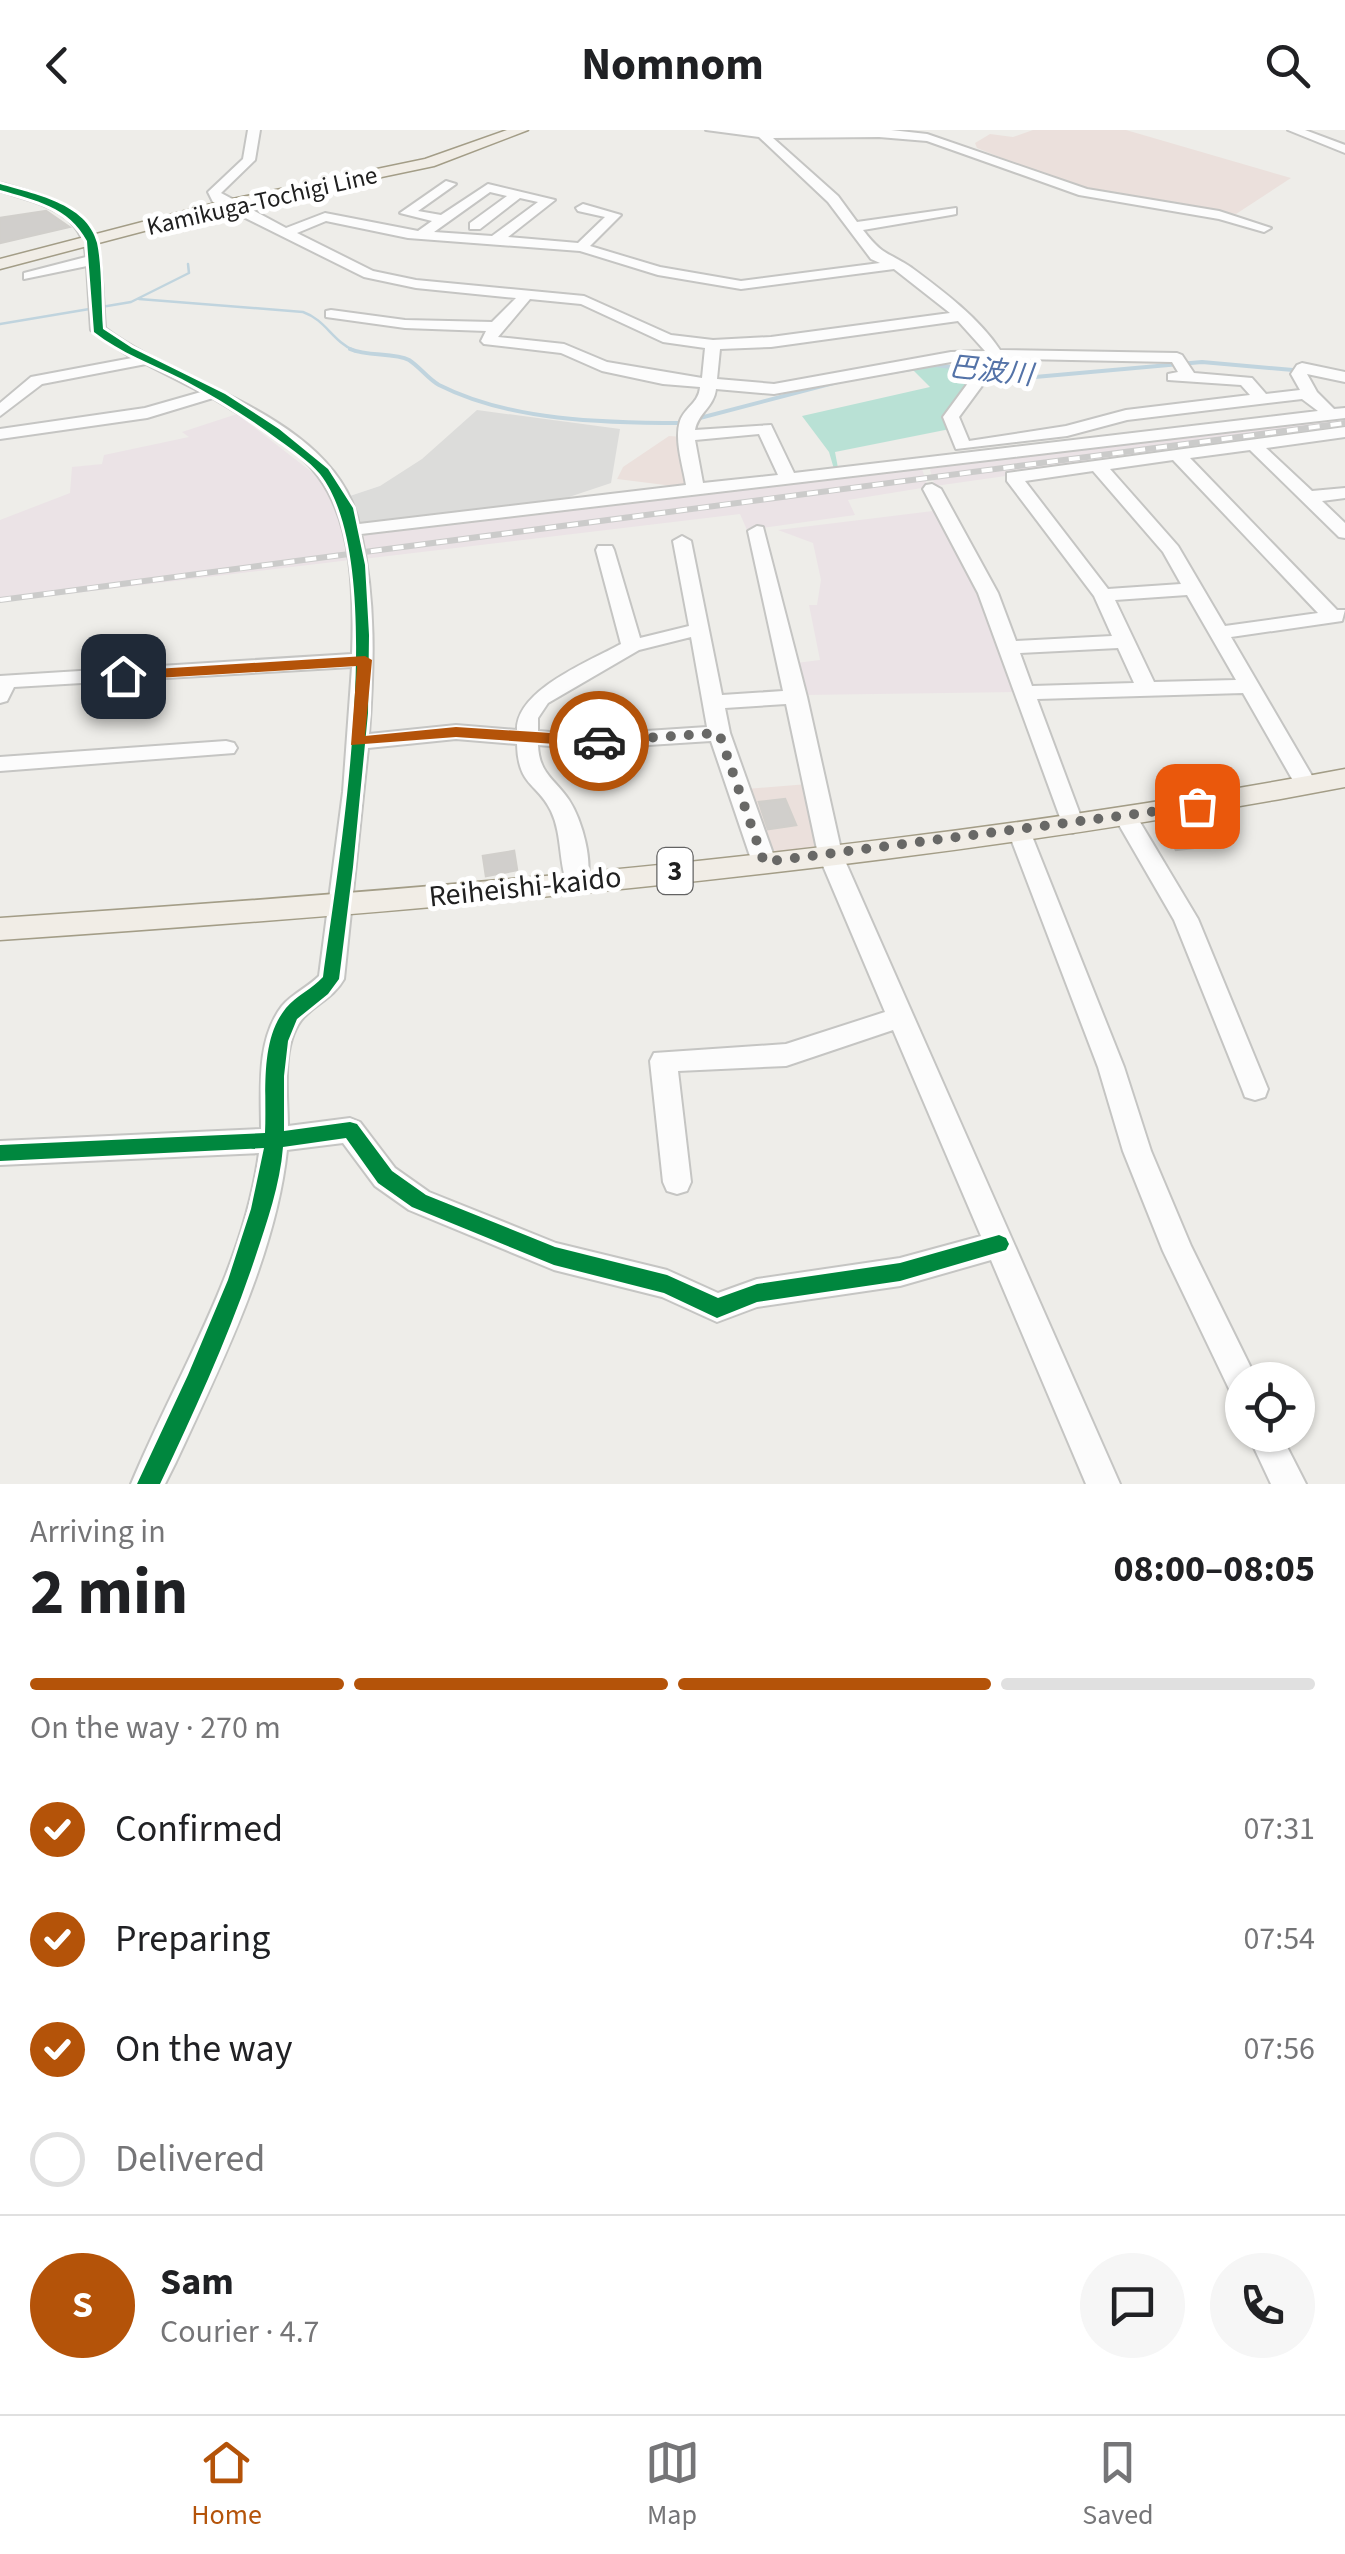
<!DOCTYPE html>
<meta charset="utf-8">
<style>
:root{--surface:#fff;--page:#f6f6f6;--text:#202124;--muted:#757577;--line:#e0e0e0;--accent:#b45309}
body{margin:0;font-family:"Source Sans 3","Noto Sans JP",sans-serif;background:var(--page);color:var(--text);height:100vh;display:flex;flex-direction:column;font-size:38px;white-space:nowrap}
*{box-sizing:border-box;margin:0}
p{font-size:32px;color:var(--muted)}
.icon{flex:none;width:55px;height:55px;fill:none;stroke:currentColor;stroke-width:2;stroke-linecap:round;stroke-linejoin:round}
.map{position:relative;height:1354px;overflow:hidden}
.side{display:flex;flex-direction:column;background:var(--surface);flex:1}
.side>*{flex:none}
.buttons{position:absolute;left:1225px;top:1232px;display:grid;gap:20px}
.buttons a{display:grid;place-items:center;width:90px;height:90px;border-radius:50%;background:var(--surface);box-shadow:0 2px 8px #0004;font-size:50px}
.pin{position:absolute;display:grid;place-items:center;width:85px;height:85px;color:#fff;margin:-42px;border-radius:20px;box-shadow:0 5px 15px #0006}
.courier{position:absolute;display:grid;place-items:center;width:100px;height:100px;margin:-50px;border:8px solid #b45309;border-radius:50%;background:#fff;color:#222;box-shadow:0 2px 12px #0007}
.overview em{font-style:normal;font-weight:700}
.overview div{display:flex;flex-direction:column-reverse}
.overview{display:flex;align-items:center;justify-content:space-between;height:170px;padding:0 30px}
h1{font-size:65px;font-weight:700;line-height:75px}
.bar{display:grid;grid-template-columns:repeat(4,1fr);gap:15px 10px;align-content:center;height:120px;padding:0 30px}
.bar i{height:12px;border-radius:8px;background:var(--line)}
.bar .on{background:var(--accent)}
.bar p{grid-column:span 4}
.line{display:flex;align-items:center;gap:25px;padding:0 30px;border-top:2px solid var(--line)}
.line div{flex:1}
.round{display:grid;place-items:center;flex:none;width:105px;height:105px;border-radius:52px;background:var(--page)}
ol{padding:0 30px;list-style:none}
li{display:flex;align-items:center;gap:30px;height:110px}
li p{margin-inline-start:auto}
li .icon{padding:10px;border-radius:50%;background:var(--accent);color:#fff;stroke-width:4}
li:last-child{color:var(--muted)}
li i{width:55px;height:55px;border:5px solid var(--line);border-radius:50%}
header{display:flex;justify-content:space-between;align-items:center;height:130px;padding:0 30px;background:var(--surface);font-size:45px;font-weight:700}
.dock{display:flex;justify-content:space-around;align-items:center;height:140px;border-top:2px solid var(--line);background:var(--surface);font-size:28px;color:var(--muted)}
.dock a{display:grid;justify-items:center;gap:5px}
.dock .on{color:var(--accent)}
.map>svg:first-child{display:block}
.commercial{fill:#ebe0dc}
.industrial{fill:#ebe3e6}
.religious{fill:#dcdcda}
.pitch{fill:#b9e1d5}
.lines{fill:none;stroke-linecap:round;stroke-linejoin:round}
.stream-far1{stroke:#c0d4de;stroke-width:2.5}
.stream{stroke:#c0d4de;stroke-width:4}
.building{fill:#d1cfcc;stroke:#d1cfcb;stroke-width:2.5}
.minor-casing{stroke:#c5c5c3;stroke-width:4}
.major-casing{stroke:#a39d87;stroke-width:3}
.minor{fill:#fcfcfc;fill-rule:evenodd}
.major{fill:#f1ede6;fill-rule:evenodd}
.rail-casing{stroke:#cbcbca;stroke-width:6}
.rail{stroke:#fff;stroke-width:4;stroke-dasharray:11;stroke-linecap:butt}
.cycleway-casing{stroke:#fff;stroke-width:6}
.cycleway{fill:#00873e;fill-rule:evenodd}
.route{fill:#b45309}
.done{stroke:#686866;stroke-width:10;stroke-dasharray:0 18}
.labels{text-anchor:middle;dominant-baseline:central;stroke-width:10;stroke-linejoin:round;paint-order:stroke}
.far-street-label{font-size:25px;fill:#202020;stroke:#fff}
.far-water-label{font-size:28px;font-style:italic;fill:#5473a8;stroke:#fff}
.shield{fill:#fff;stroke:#636363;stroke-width:2.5}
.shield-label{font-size:28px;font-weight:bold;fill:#202020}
.street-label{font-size:30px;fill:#202020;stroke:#fff}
</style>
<header><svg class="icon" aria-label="back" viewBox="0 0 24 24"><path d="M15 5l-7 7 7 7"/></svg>Nomnom<svg class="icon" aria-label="search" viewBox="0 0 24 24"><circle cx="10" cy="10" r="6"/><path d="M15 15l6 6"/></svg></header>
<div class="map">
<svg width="1345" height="1354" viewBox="0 0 1345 1354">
<rect width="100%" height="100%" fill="#eeede9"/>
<path class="commercial" d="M1033 0H1126L1291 48 1236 84 1082 60 977 18 975 13 990 4 1013 7Z
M669 306 683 307 689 358 617 349 623 337Z
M808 654 822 719 769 725 746 659Z"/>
<path class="industrial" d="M237 284 322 350 340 378 350 430 0 472V390L70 363 72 337 102 334 104 325 189 307 182 302Z
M1345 286V298L935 356 930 340 933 336Z
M921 336 928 357 848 370 855 385 747 400 740 384 363 429 362 408 366 403Z
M933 381 978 461 1019 562 805 565 796 533 820 530 809 475H817L821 450 813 413 778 400Z"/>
<path class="religious" d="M477 280 620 299 611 353 557 371 378 394 361 392 350 366 380 356 422 329Z"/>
<path class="pitch" d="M936 236 978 242 950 299 835 322 838 338 834 339 829 322 802 286 930 257 913 240Z"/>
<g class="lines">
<path class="stream-far1" d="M139 169 303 182C326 190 332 211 355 221
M0 194 131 172 189 143 188 134"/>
<path class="stream" d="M350 219C368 227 394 222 409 230 420 237 428 249 439 255 510 291 604 293 682 293
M696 289 845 250 935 235 1035 247 1202 232 1293 240"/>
</g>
<path class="building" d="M46 81 69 97 0 113V88Z
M785 669 796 695 768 699 759 672Z
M1192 688 1210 716 1176 720 1161 693Z
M514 721 517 740 486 746 483 726Z"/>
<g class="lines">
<defs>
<path id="minor" d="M248 0H260L255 30 221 63 286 98 325 83 418 101 432 91 400 83 446 51 456 54 418 81 441 85 488 54 555 70 508 107 578 113 605 87 578 81 576 78 583 74 621 85 590 116 660 137 741 151 880 133 871 129 828 72 759 7 706 0H891L927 4 1087 59 1219 81 1271 98 1264 102 1219 89 1079 65 927 11 879 7 773 8 838 66 857 92 956 78V84L951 85 863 100C884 127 887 121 912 138 943 161 979 188 1000 220L1177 223 1182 225 1194 243 1252 248 1266 264 1300 260 1291 244 1297 235 1302 233 1345 242V252L1307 244 1317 262 1334 279 1345 278V288L361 404C376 471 374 537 369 604L456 595 517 600C516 560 590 531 621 514L596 420 598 416H612L614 420 640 508 689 496 673 411 682 406 691 411 722 565 783 561 748 401 757 396 763 397 807 567 842 724 1120 1354H1086L991 1130 900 1156 757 1177 717 1192 662 1167 554 1140 409 1080 375 1056 343 1013 287 1020C276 1125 220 1237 176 1332L165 1354H131C176 1246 243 1141 259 1023L0 1035V1011L261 999C261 959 256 910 282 876 292 864 308 857 319 846L343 662 352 537 14 557 7 571 0 573V546L352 524C354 467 354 394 318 346 294 313 247 289 213 268L147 288 0 309V299L145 278 201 262 146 234 42 254 0 286V273L31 247 132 228 91 200 87 136 24 149V143L86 127C83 81 38 73 0 61V53C108 83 98 95 105 198 181 256 335 286 359 394L686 355C683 336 674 310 680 291 685 277 699 273 700 257L663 254 602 241 561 223 484 214 481 211 486 201 405 198 326 187V181L331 180 405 190 492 192 516 168 416 158 364 147 213 72 208 62 243 29ZM490 62 507 66 470 93V99H480L520 68 538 72 492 106 434 102ZM326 91 408 108 580 121 658 145 741 159 894 139 950 183 771 207 713 210 671 205 584 166 416 150 373 141 297 103ZM530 169 581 174 663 212 705 218 702 248 607 232 564 214 498 207ZM958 191 985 221 951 222 774 254 717 249 720 219 771 217ZM1022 229 1172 232 1178 242 1168 244V250L1241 255 1250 265 1126 280 1066 296 969 311 959 287 1001 230ZM985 230 943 287 956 319 1067 306 1127 290 1302 269 1318 281 794 343 771 295 695 300C698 283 714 277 716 259L774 264 951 232ZM759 304 778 345 703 353 695 310ZM691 507 707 597 586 605 538 601V588L548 573 639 520ZM786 574 818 724 885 882 786 914 654 923 650 931 663 1052 667 1061 677 1064 687 1061 691 1052 678 941 786 936 893 900 981 1106 900 1128 757 1149 718 1163 667 1140 556 1113 429 1062 395 1038 360 992 350 988 288 996C288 965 280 913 304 887 317 873 334 867 344 849L368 618 456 609 517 614C518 657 538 653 551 681 563 706 558 736 569 757H585C595 735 582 690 569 670 555 649 539 644 538 615L586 619 711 611 752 732 756 738H772L776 732 730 603 725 578Z
M1288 0H1305L1345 15V23Z
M1345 297V307L1266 318 1312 361 1345 358V368L1322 371 1345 393V408L1339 407 1250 320 1190 328 1337 480H1345L1342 491 1231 507 1318 656 1315 661H1299L1243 563 1037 569 1084 695 1073 703 1065 701 978 463 923 359 926 355 932 354 941 359 998 463 1016 511 1112 506 1094 466 1007 351V343ZM1173 330 1318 483 1225 496 1178 416 1110 339ZM1093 341 1163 422 1181 454 1108 459 1025 351ZM1187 465 1236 550 1154 552 1115 470ZM1118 518 1134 553 1032 556 1020 523Z
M226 611 234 613 237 618 234 623 0 641V627Z
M1126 680 1134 682 1198 789 1268 959 1265 967 1255 970 1245 967 1242 959 1174 790 1115 688Z
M1019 693 1030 701 1124 937 1151 1021 1191 1116 1257 1250H1242V1267L1231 1263 1163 1121 1123 1021 1098 937 1008 701Z
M1248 1305H1281L1306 1354H1271Z"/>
<path id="major" d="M507 0H528L434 36 224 80 0 139V129L223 71 425 29Z
M1345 639V657L1286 668C862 744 430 781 0 810V788C449 758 902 722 1345 639Z"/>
</defs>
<use href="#minor" class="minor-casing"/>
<use href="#major" class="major-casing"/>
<use href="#minor" class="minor"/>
<use href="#major" class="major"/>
<defs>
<path id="rail" d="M0 470 1345 293"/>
</defs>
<use href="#rail" class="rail-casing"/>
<use href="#rail" class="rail"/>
<defs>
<path id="cycleway" d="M0 54C33 64 87 73 97 113 102 136 101 174 103 199L132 218 225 264 279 299 328 339 353 378 365 435 369 505 368 583 353 737 339 849 328 864 297 889 288 911 284 946V1001L350 992 357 994 392 1041 426 1065 555 1117 667 1145 718 1168 757 1154 900 1133 999 1105 1006 1108 1009 1114 1006 1120 900 1151 757 1172 717 1188 664 1163 554 1135 412 1077 378 1053 346 1008 283 1017C280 1055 267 1092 255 1128 229 1206 195 1280 160 1354H137L188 1245 228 1150 251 1079 264 1018 0 1031V1015L265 1003C267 963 259 911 286 878 296 866 312 859 323 847 338 734 391 434 320 344 309 331 293 320 279 310 248 287 216 267 182 249 152 234 121 223 94 202L87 111C69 77 35 70 0 60Z"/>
</defs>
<use href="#cycleway" class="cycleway-casing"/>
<use href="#cycleway" class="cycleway"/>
</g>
<path class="route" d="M365 526 372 530 365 606 456 597 599 606 607 611 599 617 456 607 351 615 357 536 123 550 116 546 123 541Z"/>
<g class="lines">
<path class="done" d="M599 611 719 603 764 732 1197 676"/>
</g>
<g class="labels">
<g class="far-street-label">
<text transform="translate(262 71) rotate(-13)">Kamikuga-Tochigi Line</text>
</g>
<g class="far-water-label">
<text transform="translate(991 241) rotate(6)">巴波川</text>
</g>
<rect class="shield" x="657.5" y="718" width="35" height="46" rx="8"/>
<g class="shield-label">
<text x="675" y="741">3</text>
</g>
<g class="street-label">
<text transform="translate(525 757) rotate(-6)">Reiheishi-kaido</text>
</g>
</g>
</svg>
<div class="buttons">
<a><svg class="icon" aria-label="locate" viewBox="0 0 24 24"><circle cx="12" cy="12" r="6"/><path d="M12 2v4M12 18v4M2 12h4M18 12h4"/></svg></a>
</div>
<div class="pin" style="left:1197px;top:676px;background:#ea580c"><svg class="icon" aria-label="bag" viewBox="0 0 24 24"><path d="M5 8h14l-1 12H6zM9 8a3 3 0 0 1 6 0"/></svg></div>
<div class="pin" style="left:123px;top:546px;background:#1f2937"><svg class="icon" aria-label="home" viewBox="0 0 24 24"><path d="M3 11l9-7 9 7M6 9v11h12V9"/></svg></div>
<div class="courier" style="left:599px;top:611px"><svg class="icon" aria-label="car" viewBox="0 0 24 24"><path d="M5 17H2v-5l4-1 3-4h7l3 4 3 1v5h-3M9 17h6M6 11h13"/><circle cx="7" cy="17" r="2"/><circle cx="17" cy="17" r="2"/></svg></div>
</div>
<section class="side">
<div class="overview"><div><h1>2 min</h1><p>Arriving in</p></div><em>08:00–08:05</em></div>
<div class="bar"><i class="on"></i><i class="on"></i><i class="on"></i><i></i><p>On the way · 270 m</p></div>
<ol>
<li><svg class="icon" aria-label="check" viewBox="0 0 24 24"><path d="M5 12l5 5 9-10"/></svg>Confirmed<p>07:31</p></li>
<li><svg class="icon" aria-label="check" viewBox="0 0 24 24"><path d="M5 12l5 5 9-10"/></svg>Preparing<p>07:54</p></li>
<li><svg class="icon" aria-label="check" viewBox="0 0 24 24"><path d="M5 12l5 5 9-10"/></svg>On the way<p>07:56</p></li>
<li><i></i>Delivered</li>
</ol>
<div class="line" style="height:180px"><b class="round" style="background:var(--accent);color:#fff">S</b><div><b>Sam</b><p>Courier · 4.7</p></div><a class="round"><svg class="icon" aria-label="chat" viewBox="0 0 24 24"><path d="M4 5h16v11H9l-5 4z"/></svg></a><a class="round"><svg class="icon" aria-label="phone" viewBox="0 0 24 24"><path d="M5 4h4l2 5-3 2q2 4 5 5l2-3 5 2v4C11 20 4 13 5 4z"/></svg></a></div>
</section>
<nav class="dock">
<a class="on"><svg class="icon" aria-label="home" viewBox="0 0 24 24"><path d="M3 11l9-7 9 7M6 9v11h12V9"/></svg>Home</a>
<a><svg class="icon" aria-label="map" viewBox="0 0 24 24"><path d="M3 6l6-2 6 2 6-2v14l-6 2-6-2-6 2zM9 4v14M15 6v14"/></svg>Map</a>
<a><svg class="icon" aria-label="saved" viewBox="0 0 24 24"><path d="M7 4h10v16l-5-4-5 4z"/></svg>Saved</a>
</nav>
